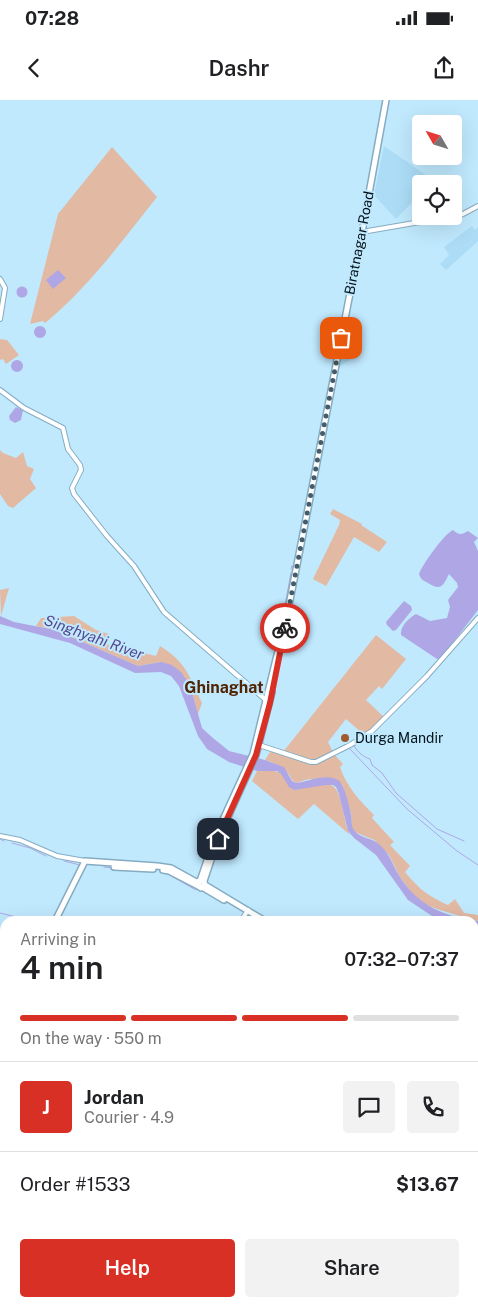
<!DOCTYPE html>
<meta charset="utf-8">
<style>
:root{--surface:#fff;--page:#f2f2f2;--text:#202124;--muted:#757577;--line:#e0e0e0;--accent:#d93025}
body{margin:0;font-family:"Public Sans",sans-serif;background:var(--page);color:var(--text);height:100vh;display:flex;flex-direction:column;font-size:19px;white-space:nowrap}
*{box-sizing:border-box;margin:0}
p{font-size:16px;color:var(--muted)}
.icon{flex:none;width:28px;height:28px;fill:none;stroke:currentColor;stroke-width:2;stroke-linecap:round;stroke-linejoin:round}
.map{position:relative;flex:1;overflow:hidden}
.details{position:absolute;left:0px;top:816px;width:479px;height:391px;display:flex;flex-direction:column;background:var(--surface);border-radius:15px 15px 0 0;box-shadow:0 5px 20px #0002}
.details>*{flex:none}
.needle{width:32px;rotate:309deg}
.controls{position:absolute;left:412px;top:15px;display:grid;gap:10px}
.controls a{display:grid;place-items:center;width:50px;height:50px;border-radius:5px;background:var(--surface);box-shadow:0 5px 20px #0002;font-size:25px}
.pin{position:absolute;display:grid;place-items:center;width:42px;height:42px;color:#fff;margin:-21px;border-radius:10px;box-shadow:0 2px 8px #0006}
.courier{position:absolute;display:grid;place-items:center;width:50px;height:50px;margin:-25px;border:4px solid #d93025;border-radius:50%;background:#fff;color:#222;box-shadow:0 1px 6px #0007}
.overview em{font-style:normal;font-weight:600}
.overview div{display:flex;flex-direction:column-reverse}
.overview{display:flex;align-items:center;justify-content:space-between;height:85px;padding:0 20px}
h1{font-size:32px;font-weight:600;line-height:38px}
.bar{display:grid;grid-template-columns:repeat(4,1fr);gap:8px 5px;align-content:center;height:60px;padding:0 20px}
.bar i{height:6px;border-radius:4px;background:var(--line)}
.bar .current{background:var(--accent)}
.bar p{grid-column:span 4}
.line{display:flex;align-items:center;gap:12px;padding:0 20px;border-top:1px solid var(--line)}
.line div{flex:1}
.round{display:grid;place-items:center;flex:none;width:52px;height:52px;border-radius:5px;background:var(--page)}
.action{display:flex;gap:10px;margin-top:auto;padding:10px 20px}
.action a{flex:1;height:58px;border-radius:5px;background:var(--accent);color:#fff;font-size:20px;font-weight:600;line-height:58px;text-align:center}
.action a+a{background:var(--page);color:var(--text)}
.status{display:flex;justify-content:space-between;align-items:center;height:35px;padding:0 25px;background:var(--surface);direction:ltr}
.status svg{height:14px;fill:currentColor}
header{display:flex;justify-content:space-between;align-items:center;height:65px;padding:0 20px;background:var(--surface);font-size:22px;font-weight:600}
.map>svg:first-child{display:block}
.built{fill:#acdcf6}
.green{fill:#e2b9a2}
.water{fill:#afa6e5}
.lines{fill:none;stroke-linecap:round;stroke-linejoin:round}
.stream{stroke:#afa6e5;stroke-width:1}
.tertiary-casing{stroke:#85acc0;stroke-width:6}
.primary-casing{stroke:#85acc0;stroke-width:8}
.tertiary{stroke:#fff;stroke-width:4}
.primary{stroke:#fff;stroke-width:5}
.done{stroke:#465d69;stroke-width:5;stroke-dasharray:0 9}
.route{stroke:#d93025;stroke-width:6}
.poi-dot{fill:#a05a2f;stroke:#c0e9fe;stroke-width:2}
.labels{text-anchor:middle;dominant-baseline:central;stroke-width:4;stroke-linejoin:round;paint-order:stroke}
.street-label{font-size:14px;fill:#041219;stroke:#c0e9fe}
.poi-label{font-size:14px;fill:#041219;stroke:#c0e9fe;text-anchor:start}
.water-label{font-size:15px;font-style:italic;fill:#564691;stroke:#c0e9fe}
.quarter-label{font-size:16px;font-weight:bold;fill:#512403;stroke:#c0e9fe}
</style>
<div class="status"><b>07:28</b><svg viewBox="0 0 49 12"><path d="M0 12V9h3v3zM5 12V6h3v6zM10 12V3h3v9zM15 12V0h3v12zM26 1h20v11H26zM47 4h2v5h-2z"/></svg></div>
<header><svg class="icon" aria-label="back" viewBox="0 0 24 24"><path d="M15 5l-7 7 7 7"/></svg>Dashr<svg class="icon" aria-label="share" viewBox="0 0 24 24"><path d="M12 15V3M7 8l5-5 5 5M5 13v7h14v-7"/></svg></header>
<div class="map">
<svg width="478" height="1207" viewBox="0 0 478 1207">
<rect width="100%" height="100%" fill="#c0e9fe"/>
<path class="built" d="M384 46 433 80 430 84H421V93L396 119 374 95Z
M472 126 475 130 478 127V141L446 170 440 164 449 155 444 147Z
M349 248 357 255 336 269 339 253H343Z"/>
<path class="green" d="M112 47 157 97C122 141 89 187 45 223L43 221 30 224 58 114Z
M0 239 7 240 19 255 6 264 3 259 0 260Z
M0 350 3 353 16 358 23 352 27 366 34 369 30 379 36 388 13 408 8 406 0 394Z
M333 409 362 424 361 425 387 442 379 452 354 437 326 486 313 479 339 425 340 420 330 414Z
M9 488 1 516 0 490Z
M74 516 96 530 109 534 106 544 156 556 160 546C186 562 190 577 202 603L198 614 190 585 161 562 138 566 55 530 36 526 41 518Z
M376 535 406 559 382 589 379 586 366 600 385 618 365 636 346 619 328 642 334 654 343 664 340 667C346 686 360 701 374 715L372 718 394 742 390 745 410 766 405 772C420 790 427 795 448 805L455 799 464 813 478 815V821L469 819 437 809 424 804 413 795 400 777 389 755 374 740 355 732 352 728 351 713 342 684 309 679 296 683C291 680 291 677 288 673 282 666 273 662 265 660L272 649 283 652Z
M257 671C263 671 273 670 278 672 285 675 288 686 294 690 305 688 319 683 330 685 343 687 343 724 350 735L314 704 298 719 252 681Z"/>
<path class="water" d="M58 170 66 178 53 189 46 180Z
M16.5 192a5.5 5.5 0 1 1 11 0a5.5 5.5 0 1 1-11 0Z
M34 232a6 6 0 1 1 12 0a6 6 0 1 1-12 0Z
M11 266a6 6 0 1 1 12 0a6 6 0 1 1-12 0Z
M16 307 23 310 21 320 15 323 10 320 9 316Z
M453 430C459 435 461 435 468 431L478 438 474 442 478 451V510L441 558 437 559 401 535C400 526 409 518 416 514L430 521 447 518 450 507 448 500 458 487 457 483 449 474C443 486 441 491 428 483 423 480 421 480 419 474 422 465 444 434 453 430Z
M404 501 411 506 412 510 396 530 393 531 387 525 386 522Z
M0 516 14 522 55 530 138 566 161 562 172 565 181 572 190 585 202 628 213 638 229 651 265 660 284 667 292 681 296 683C309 682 324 673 338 680 344 683 350 708 351 715 352 720 351 726 354 730 359 738 373 738 380 745 390 754 393 766 400 777 418 806 446 817 478 821V827H474V821H450L435 818 408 800 376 755 354 738 348 731 339 694 336 687 333 685H326L294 690 289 687 281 674 277 671H257L229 662 207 649 198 636 179 586 171 576 161 572 135 573 70 543 0 524Z"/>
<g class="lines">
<path class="stream" d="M291 469 292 466
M277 548 291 473
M395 610 429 578
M370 630 403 598
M373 633 354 646C358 652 363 657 370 659L372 665 382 673 396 693 437 729 464 741
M350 649 407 709 457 751 478 765
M0 739 4 741
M12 743 30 748 46 756
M64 761 80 765
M104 767 113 768
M166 773 196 790
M0 813 33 821
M474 1062 478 1065"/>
<defs>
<path id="tertiary" d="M362 132 420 122 443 120 463 114 478 106
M0 179 5 188 0 219
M0 290 24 308 63 328 68 349 80 365 81 370 72 388 74 394 107 436 134 466 164 512 267 601
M259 645 311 662H316L350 645 372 631 427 576 478 518
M0 736 20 740 57 756 85 761
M241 821 248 810
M474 979 478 974
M5 1026V1029
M0 1043 5 1038
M447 1202 448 1207
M338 1207 342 1202"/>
<path id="primary" d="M114 767 153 769
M163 770 169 771 200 787 201 788 205 786 204 781H199V786
M200 781 215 737 253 654 277 555 283 536 362 132 386 0
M204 781 218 739 256 655 272 592
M205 785 265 821
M202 787 224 800
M55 821 85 761 157 766 171 768 198 783
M0 925 5 920
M0 1150 5 1156
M0 1158 5 1164
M474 1158 478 1171
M39 1202 43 1207
M46 1202 50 1207"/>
</defs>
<use href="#tertiary" class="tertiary-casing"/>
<use href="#primary" class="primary-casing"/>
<use href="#tertiary" class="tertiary"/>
<use href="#primary" class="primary"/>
</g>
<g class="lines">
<path class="done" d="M285 528 341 238"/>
<path class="route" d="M218 739 256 655 270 603 285 528"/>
</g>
<circle class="poi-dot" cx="345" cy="638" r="5"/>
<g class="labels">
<g class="street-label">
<text transform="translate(359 143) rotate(-79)">Biratnagar Road</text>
</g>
<g class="poi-label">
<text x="355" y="638">Durga Mandir</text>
</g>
<g class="water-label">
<text transform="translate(94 537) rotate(20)">Singhyahi River</text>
</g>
<g class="quarter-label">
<text x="224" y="587">Ghinaghat</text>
</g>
</g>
</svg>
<div class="controls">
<a><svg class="needle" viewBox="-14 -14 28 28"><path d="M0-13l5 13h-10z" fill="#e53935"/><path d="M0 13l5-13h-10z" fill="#757577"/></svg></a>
<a><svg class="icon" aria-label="locate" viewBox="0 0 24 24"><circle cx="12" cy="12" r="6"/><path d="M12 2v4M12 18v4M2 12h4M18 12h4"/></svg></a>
</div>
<div class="pin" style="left:341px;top:238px;background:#ea580c"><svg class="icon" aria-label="bag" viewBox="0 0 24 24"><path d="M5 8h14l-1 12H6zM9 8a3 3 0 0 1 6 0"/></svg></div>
<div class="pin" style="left:218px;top:739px;background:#1f2937"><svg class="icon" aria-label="home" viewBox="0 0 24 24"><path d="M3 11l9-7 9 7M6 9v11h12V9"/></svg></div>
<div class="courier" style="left:285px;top:528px"><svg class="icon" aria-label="bike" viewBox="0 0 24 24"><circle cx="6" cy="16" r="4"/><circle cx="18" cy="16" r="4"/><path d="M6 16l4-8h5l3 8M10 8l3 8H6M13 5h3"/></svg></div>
<section class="details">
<div class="overview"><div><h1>4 min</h1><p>Arriving in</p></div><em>07:32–07:37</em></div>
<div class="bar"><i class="current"></i><i class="current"></i><i class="current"></i><i></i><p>On the way · 550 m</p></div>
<div class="line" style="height:90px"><b class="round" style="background:var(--accent);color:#fff">J</b><div><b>Jordan</b><p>Courier · 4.9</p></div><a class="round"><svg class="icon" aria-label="chat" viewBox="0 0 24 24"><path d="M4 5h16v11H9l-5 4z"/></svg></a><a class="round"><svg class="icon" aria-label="phone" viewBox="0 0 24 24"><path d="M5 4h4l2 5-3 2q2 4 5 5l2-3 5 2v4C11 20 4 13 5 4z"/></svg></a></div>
<div class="line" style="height:65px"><div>Order #1533</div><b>$13.67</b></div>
<div class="action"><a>Help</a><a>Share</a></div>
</section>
</div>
